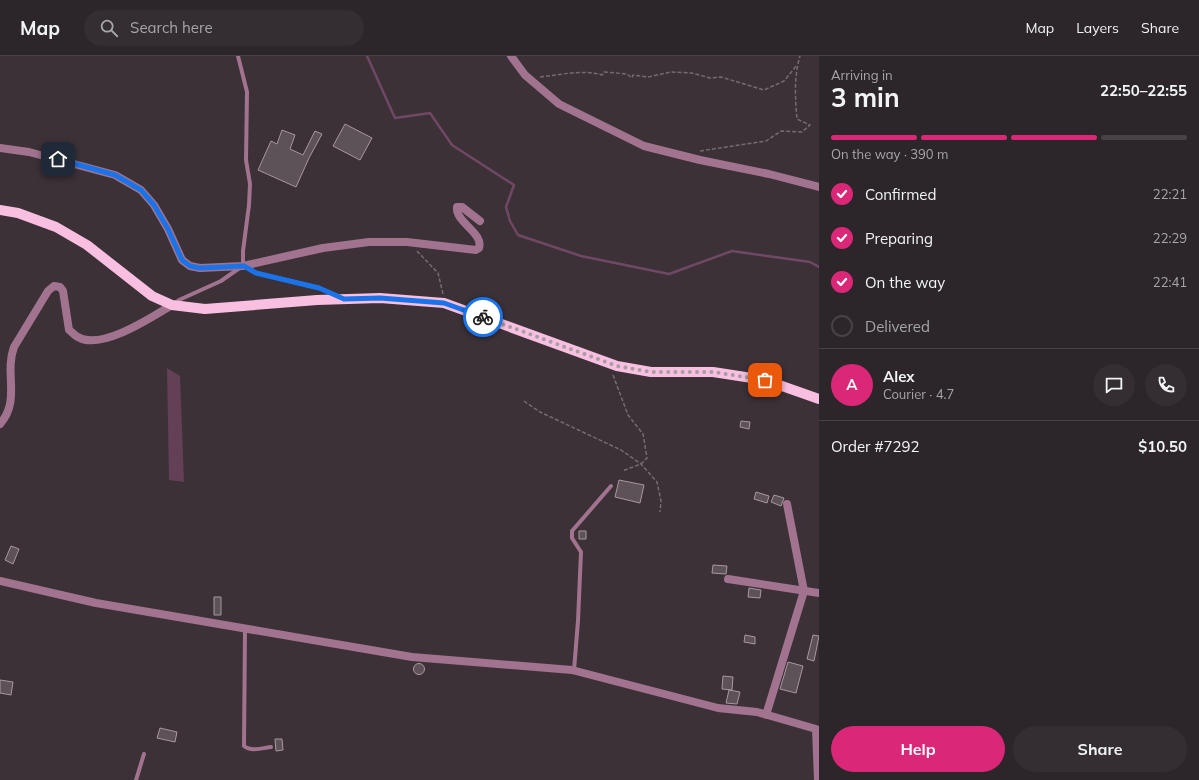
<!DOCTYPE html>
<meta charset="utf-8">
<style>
:root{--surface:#2c2529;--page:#342d31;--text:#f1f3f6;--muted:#a6a5a8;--line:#484246;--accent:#db2777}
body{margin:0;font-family:Mulish,sans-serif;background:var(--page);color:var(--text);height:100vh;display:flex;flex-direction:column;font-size:15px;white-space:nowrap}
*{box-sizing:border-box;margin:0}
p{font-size:13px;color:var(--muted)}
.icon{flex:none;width:22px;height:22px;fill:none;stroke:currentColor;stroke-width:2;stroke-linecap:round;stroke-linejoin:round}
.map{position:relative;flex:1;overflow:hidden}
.drawer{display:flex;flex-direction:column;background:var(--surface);width:380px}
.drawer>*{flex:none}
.pin{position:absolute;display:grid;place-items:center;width:34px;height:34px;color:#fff;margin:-17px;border-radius:8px;box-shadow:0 2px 6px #0006}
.courier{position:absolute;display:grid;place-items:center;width:40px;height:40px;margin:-20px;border:3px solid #1a73e8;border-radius:50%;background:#fff;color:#222;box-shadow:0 1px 5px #0007}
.head em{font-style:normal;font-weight:700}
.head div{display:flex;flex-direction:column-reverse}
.head{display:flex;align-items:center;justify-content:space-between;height:68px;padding:0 12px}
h1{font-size:26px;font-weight:700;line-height:30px}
.bar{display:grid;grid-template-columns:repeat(4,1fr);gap:6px 4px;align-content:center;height:48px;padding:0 12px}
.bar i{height:5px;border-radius:3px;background:var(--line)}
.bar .active{background:var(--accent)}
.bar p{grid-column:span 4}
.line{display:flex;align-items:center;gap:10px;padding:0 12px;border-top:1px solid var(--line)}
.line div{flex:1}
.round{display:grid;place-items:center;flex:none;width:42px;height:42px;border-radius:21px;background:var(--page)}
ol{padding:0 12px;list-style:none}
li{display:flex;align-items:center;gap:12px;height:44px}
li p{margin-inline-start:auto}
li .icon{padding:4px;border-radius:50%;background:var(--accent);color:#fff;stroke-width:4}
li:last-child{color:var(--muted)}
li i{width:22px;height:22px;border:2px solid var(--line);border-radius:50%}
.cta{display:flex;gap:8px;margin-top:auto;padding:8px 12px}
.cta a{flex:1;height:46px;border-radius:24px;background:var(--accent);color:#fff;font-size:16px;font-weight:700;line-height:46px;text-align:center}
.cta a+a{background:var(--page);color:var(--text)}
header{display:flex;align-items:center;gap:24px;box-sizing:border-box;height:56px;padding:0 20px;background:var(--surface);border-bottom:1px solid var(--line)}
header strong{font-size:19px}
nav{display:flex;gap:22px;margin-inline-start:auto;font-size:14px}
.search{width:280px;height:36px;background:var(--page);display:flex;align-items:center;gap:10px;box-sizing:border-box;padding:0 14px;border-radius:22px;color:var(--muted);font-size:15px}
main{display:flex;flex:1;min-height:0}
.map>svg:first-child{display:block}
.green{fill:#634055}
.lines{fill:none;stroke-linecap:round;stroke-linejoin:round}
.stream{stroke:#704864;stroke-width:2.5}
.building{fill:#5d5258;stroke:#a699a0}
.path{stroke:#756c71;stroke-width:1.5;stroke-dasharray:4 2;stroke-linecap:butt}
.service{stroke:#a2738e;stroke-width:4}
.minor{stroke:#a2738e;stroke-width:8}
.primary{stroke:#f9bfe0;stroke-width:10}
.done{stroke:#a69ea2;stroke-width:4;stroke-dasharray:0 7.2}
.route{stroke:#1a73e8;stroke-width:5}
</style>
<header>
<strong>Map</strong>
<div class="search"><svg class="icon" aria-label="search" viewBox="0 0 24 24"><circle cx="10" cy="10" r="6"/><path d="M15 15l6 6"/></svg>Search here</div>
<nav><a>Map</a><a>Layers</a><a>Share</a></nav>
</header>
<main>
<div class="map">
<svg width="819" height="724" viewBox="0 0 819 724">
<rect width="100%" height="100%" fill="#3b3137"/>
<path class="green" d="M167 312 180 320 184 426 169 424Z"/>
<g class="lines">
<path class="stream" d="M367 0 395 62 430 57 452 89 514 129 506 151 510 165 518 179 581 200 669 218 732 195 810 206 819 211"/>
</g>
<path class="building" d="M345 68 372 82 360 104 333 90Z
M282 74 295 79 290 93 303 99 315 75 322 78 309 102 296 131 258 114 271 85 277 88Z
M741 365 750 366 749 373 740 371Z
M619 424 644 429 640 447 615 441Z
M756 436 769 440 767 447 754 443Z
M774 439 784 442 781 450 771 446Z
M579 475H586V483H579Z
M11 490 19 493 13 508 5 504Z
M713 509 727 510 726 518 712 517Z
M749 532 761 534 760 542 748 541Z
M214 541H221V559H214Z
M745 579 755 581V588L744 586Z
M813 579 819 580 814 605 807 603Z
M788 606 803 610 796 637 780 633Z
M413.5 613a5.5 5.5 0 1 1 11 0a5.5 5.5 0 1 1-11 0Z
M723 620 733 621 732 634 722 633Z
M0 624 13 626 11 639 0 637Z
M729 634 740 636 737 648 726 647Z
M160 672 177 676 175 686 157 682Z
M275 683H282L283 694 276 695Z"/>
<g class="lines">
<path class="path" d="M540 21C561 19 582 13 602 19L604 16 627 18 632 22 633 19 648 21 671 16 692 17 710 22 721 21 764 34 784 25 797 9
M700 95 766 85 781 75 802 76 810 69 797 63C795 42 794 20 800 0
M417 195 438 217 443 238
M613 319 628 359 643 378 647 402 641 408 622 415
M524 345 540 356 621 394 641 408 657 426 661 445 660 456"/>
<path class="service" d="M238 0 247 36 246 104 250 128 249 149 243 195V210
M244 210 256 217 319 232 338 240
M174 248 179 244 221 225 241 211
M245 573 244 690C251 696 263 692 271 691
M574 614 578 565 581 496 572 482V475L611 430
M136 724 144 698"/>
<path class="minor" d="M511 0 525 19 559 48 644 90 700 104 769 118 819 131
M0 92 29 96 115 119 141 134 154 149 168 173 182 204 190 210 200 212 243 210 323 192 369 186H407L476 194 479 192C484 177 455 166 457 151H462L480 165
M0 368C21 344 4 318 14 291L48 235 54 230 60 231 63 235 69 274C72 276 75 280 78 281 101 295 152 261 172 249
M728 523 819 537
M0 525 96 547 412 601 572 614 718 652 757 656 816 673 818 724
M766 659 804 535 787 448"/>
<path class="primary" d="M0 154 18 157 56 171 87 189 152 240 172 249 205 253 317 244 380 242 444 247 617 310 651 316H713L765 324 819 343"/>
</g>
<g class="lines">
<path class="done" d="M483 261 617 310 651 316H713L765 324"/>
<path class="route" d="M58 103 115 119 141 134 154 149 168 173 182 204 190 210 200 212 244 210 256 217 319 232 344 243 380 242 444 247 483 261"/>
</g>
</svg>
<div class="pin" style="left:765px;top:324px;background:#ea580c"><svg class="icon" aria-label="bag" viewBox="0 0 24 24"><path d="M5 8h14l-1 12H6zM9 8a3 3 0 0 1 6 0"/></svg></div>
<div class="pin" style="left:58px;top:103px;background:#1f2937"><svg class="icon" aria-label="home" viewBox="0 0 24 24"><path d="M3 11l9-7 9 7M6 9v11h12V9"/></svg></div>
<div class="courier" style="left:483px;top:261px"><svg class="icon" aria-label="bike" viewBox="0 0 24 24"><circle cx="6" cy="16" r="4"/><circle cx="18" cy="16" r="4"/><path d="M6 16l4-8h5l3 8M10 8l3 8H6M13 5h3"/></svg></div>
</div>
<section class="drawer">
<div class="head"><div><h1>3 min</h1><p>Arriving in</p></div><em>22:50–22:55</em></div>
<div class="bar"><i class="active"></i><i class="active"></i><i class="active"></i><i></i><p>On the way · 390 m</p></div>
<ol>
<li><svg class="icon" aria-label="check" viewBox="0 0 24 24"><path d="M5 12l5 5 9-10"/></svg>Confirmed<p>22:21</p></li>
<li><svg class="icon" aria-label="check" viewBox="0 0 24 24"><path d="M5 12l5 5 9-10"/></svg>Preparing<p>22:29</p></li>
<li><svg class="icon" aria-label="check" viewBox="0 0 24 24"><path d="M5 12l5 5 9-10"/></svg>On the way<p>22:41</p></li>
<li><i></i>Delivered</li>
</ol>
<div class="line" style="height:72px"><b class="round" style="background:var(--accent);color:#fff">A</b><div><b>Alex</b><p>Courier · 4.7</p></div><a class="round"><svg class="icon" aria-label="chat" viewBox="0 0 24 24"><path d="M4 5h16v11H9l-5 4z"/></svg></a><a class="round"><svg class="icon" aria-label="phone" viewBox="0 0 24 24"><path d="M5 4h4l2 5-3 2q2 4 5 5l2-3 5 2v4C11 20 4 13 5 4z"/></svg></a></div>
<div class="line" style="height:52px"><div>Order #7292</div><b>$10.50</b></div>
<div class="cta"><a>Help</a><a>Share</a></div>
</section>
</main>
